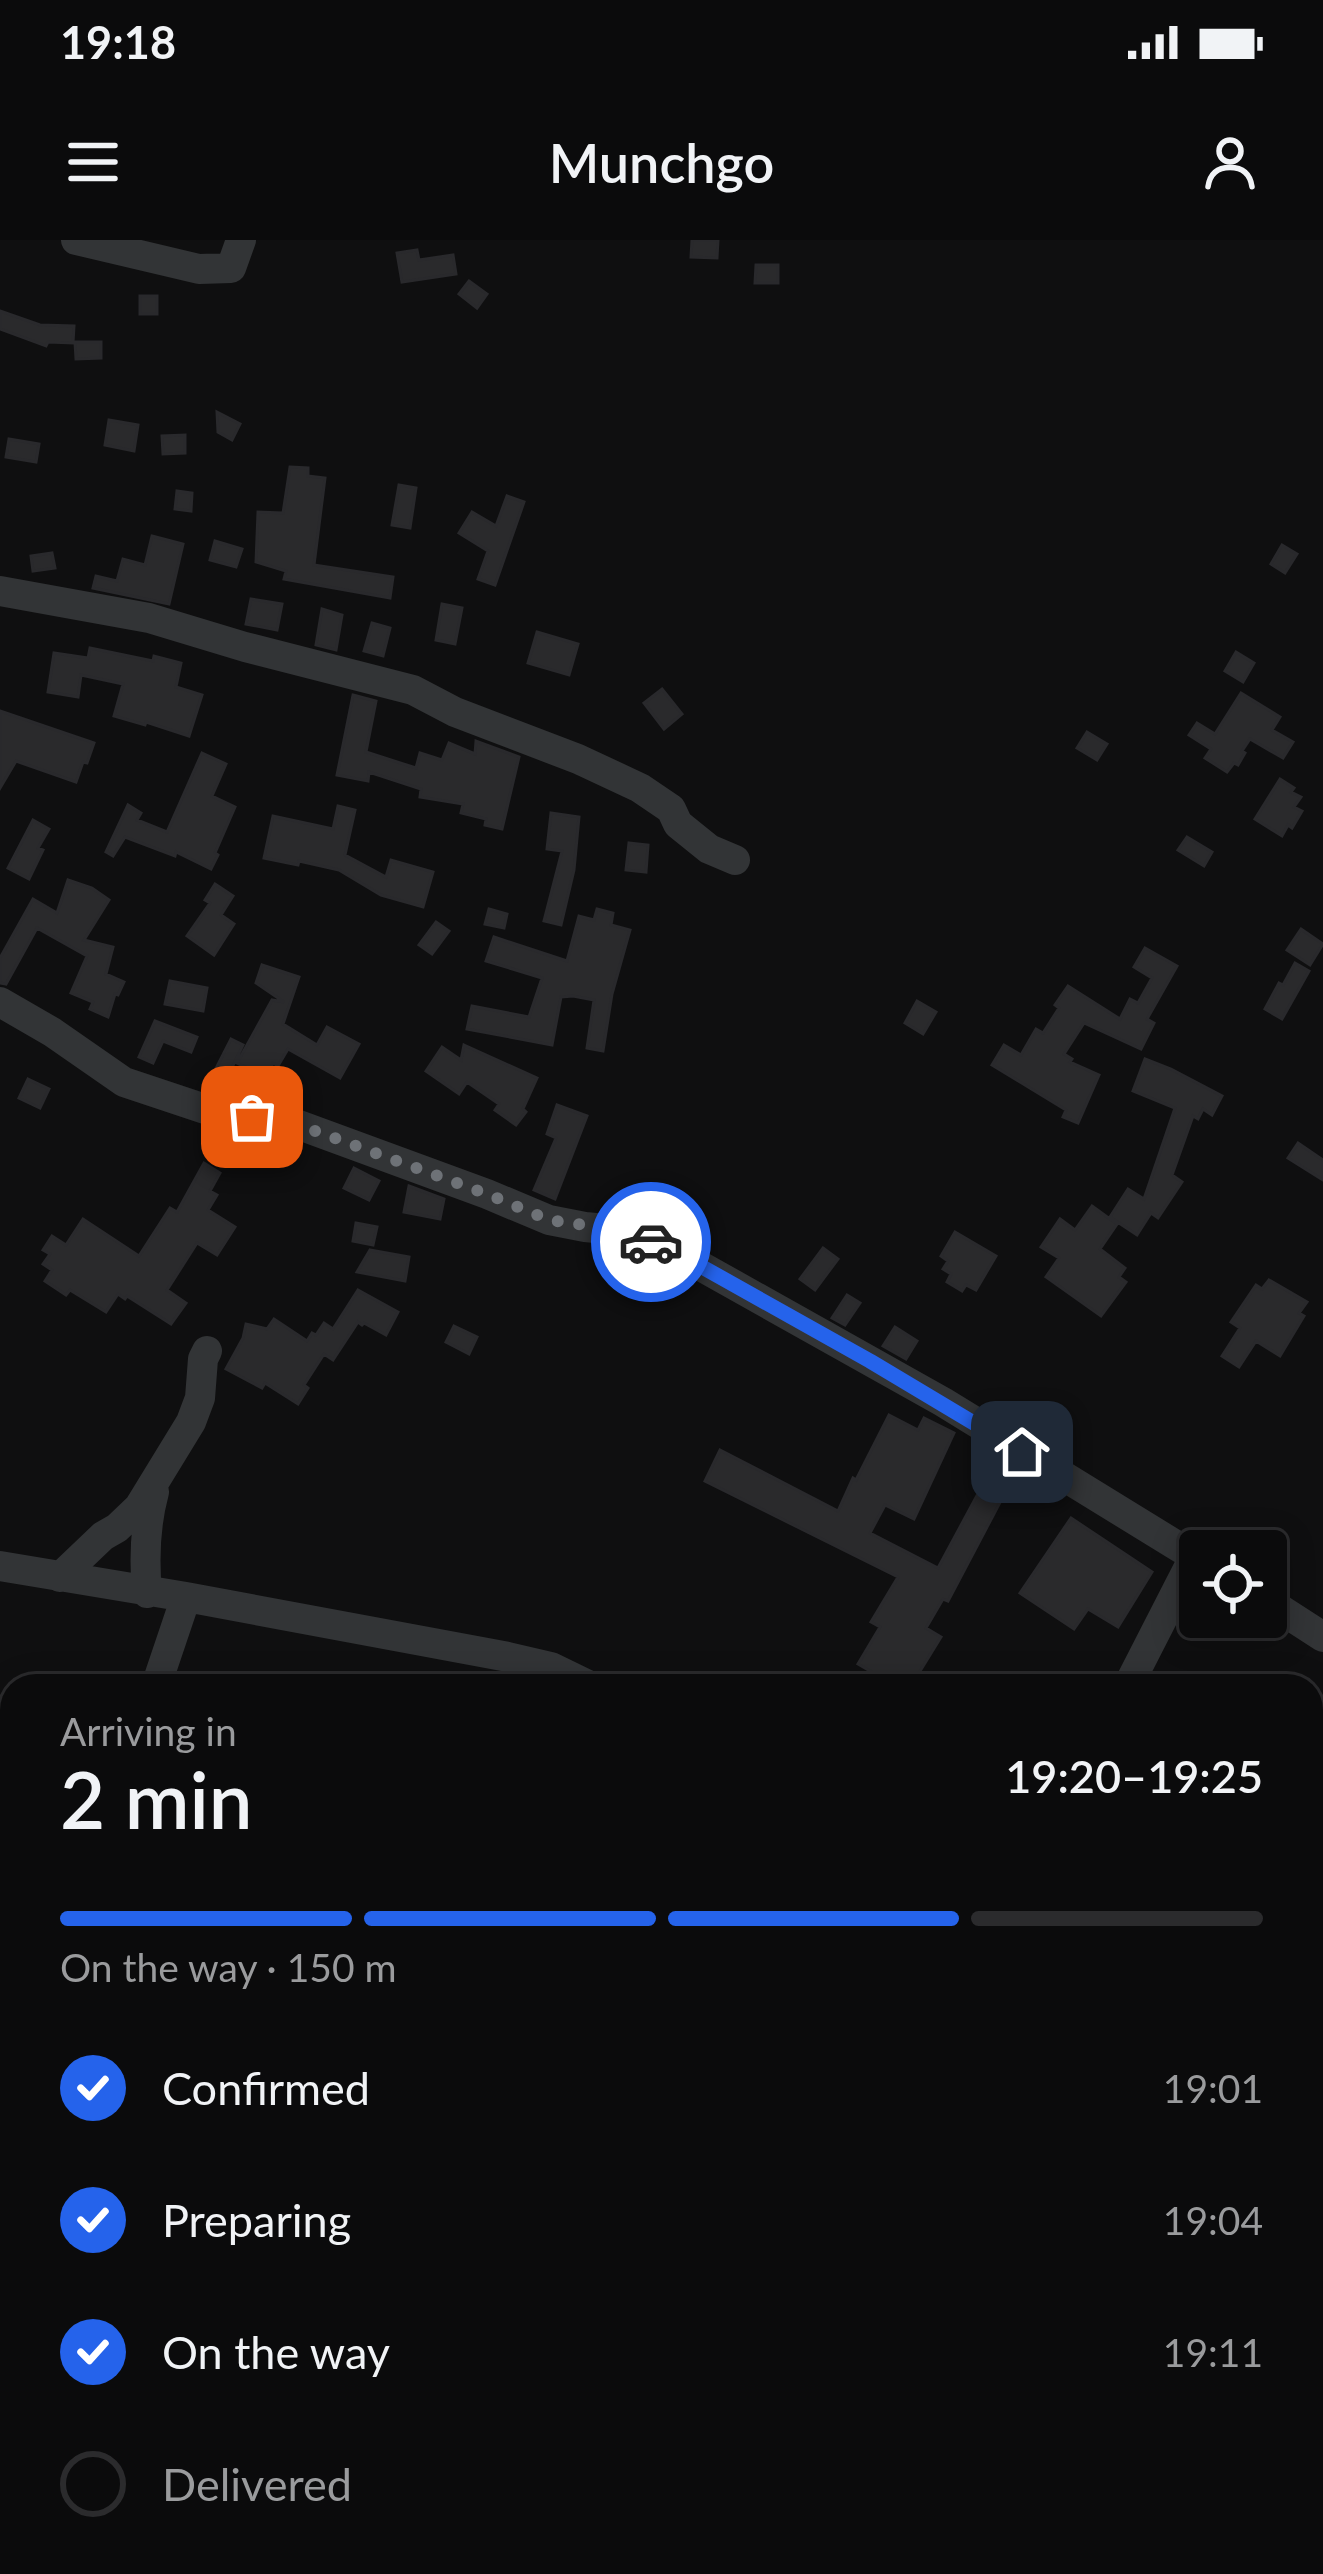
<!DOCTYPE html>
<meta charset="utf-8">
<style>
:root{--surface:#0b0b0c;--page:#19191a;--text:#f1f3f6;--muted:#9a9b9d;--line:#2b2b2d;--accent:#2563eb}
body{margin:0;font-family:Lato,sans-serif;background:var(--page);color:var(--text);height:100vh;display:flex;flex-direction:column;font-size:45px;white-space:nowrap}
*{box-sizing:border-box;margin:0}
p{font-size:39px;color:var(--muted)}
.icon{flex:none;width:66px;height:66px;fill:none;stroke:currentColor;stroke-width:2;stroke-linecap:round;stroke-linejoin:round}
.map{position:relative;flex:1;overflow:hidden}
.panel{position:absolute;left:0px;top:1434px;width:1323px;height:900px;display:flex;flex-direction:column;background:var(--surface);border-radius:36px 36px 0 0;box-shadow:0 6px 30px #0003,0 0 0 3px var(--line)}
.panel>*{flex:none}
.fabs{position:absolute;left:1179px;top:1290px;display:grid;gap:24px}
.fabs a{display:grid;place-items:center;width:108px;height:108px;border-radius:12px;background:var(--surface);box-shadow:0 6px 30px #0003,0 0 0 3px var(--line);font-size:60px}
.pin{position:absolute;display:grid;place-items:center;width:102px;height:102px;color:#fff;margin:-51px;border-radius:24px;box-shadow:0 6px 18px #0006}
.courier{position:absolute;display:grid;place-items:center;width:120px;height:120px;margin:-60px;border:9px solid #2563eb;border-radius:50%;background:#fff;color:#222;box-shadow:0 3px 15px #0007}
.summary em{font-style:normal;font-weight:600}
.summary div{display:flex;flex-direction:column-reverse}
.summary{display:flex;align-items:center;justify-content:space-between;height:204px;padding:0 60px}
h1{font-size:78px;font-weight:600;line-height:90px}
.bar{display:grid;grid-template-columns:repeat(4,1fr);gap:18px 12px;align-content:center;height:144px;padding:0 60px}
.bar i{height:15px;border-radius:9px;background:var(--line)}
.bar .active{background:var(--accent)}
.bar p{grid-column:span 4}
ol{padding:0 60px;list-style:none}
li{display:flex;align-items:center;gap:36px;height:132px}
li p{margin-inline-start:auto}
li .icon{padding:12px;border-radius:50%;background:var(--accent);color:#fff;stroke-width:4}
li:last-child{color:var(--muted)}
li i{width:66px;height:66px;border:6px solid var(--line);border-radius:50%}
.status{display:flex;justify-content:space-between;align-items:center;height:84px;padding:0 60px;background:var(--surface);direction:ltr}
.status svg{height:33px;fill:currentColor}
header{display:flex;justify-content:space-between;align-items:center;height:156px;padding:0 60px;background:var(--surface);font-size:54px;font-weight:600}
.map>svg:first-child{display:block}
.building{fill:#2a2a2c;stroke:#29292c;stroke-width:3}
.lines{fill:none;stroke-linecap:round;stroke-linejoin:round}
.minor{stroke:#323436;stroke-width:30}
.done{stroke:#6e7277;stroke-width:12;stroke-dasharray:0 21.6}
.route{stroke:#2563eb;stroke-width:15}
</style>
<div class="status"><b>19:18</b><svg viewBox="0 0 49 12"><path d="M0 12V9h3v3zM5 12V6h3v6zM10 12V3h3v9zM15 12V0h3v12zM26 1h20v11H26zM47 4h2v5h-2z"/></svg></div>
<header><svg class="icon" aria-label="menu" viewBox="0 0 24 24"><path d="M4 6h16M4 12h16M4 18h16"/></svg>Munchgo<svg class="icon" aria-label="person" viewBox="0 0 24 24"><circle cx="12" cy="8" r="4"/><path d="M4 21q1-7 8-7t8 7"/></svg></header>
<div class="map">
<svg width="1323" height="2334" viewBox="0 0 1323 2334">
<rect width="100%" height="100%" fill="#0f0f10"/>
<path class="building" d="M692 0H718L717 18 691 17Z
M417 10 419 20 453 15 456 34 402 42 397 13Z
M756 25H778V43H755Z
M469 41 487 54 477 68 459 54Z
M140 56H157V74H140Z
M0 71 40 85 74 86 73 103 48 102 46 106 0 89Z
M75 102H101V118L76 119Z
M217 172 240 184 232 200 218 192Z
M109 180 138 185 134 211 105 205Z
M185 195V213L163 214 162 196Z
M9 199 39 204 36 222 6 217Z
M290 227 308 228V236L325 238 314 325 393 337 390 358 284 339 286 331 256 322 258 272 283 273Z
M399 245 416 248 410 288 392 285Z
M177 251 192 253 191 271 175 269Z
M507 256 524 262 495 345 478 339 488 311 459 293 472 272 496 286Z
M152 296 183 304 169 364 93 348 96 336 117 341 123 319 145 325Z
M215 301 242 309 236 327 210 320Z
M1282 305 1297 314 1285 333 1271 324Z
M52 313 55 328 33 331 31 316Z
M251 359 282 364 277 390 246 384Z
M442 364 462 368 455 404 436 400Z
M322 369 342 375 336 410 316 405Z
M372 383 390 388 383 416 364 411Z
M537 392 578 404 569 435 528 423Z
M90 408 153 421 154 416 181 423 176 447 202 455 189 496 146 482 145 485 114 476 123 444 81 435 78 457 48 452 54 413 88 418Z
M1236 412 1254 423 1243 442 1225 431Z
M662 449 682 474 664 489 644 463Z
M1241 453 1280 477 1272 490 1293 502 1283 518 1250 499 1242 511 1245 513 1238 525 1234 523 1227 532 1205 518 1211 509 1189 495 1197 483 1215 494Z
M353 455 376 461 366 512 416 528 420 513 442 520 449 503 475 514 476 501 519 517 502 589 485 585 486 579 461 573 463 564 420 557 421 549 369 532 368 541 337 535Z
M0 471 94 503 87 523 83 522 76 542 16 521 0 548Z
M1087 492 1107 504 1097 520 1077 508Z
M202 513 226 524 212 556 235 567 215 613 218 615 211 629 176 612 175 616 125 597 113 616 106 612 128 565 141 573 137 580 167 592Z
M1280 539 1294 548 1291 552 1301 557 1294 567 1302 571 1292 588 1288 585 1282 596 1255 579Z
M338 566 355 570 345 615 386 637 391 620 433 632 423 667 381 655 339 630 299 621 298 625 264 618 273 576 333 589Z
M551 573 579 577 574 630 561 685 544 681 562 611 547 609Z
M33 580 49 589 38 608 43 610 29 639 8 628Z
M1187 597 1212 612 1204 626 1178 610Z
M629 603 648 605 646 632 626 630Z
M68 640 92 648 109 660 84 700 113 707 106 734 124 742 118 755 115 754 108 777 90 769 93 762 71 753 87 716 37 688 6 744 0 743V718L33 659 57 673Z
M215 644 233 656 221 675 234 684 214 715 187 696 210 663 205 660Z
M489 669 507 674 504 688 485 684Z
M597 669 613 673 611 685 630 690 612 754 603 811 587 808 594 760 573 756 561 757 552 805 467 789 472 766 529 777 542 738 486 721 494 697 567 721 579 676 594 680Z
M436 682 449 691 432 714 419 705Z
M1301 689 1323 704 1310 725 1287 710Z
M1145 708 1177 726 1147 779 1154 783 1141 809 1084 783 1064 814 1072 819 1070 822 1099 835 1078 883 1063 877 1066 870 992 825 1004 805 1021 815 1036 789 1043 793 1059 768 1055 765 1068 746 1120 779 1130 759 1138 763 1152 738 1134 727Z
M1295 723 1309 731 1282 779 1265 769 1279 743 1283 745Z
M262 725 299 737 283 784 317 805 327 787 359 804 340 838 288 809 278 826 273 823 266 837 237 823 272 760 284 762 256 743Z
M170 741 207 748 203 771 165 764Z
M917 761 936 772 923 794 905 783Z
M155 781 197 797 191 812 163 801 153 823 139 817Z
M231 799 243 805 222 848 209 842Z
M464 805 537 838 523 869 526 872 516 885 495 870 499 864 467 842 459 854 426 831 442 807 461 820Z
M1145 819 1171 829 1222 856 1212 875 1203 869 1198 879 1193 876 1172 935 1182 942 1158 978 1151 973 1137 995 1110 977 1128 949 1144 959 1175 868 1133 851Z
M28 839 49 849 40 868 19 858Z
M557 865 587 876 555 959 534 950 556 898 547 894Z
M1298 903 1323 920V940L1288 918Z
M204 923 220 933 210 951 217 955 208 970 235 987 217 1015 197 1003 167 1050 186 1063 171 1084 127 1056 125 1059 118 1054 106 1072 70 1050 66 1055 45 1041 52 1030 43 1024 50 1014 43 1010 52 996 66 1005 83 979 139 1016 170 968 177 972Z
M354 928 379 941 369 960 344 948Z
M409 946 444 959 440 979 404 972Z
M1092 966 1117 984 1100 1009 1125 1028 1119 1037 1126 1042 1101 1076 1046 1037 1059 1018 1041 1007 1060 979 1075 990Z
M356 983 377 987 373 1005 353 1001Z
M955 992 996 1016 976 1050 966 1045 962 1051 947 1042 951 1034 943 1029 948 1021 941 1016Z
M823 1008 838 1019 815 1050 800 1039Z
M370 1010 409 1017 405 1041 357 1032Z
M1269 1040 1307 1062 1299 1073 1304 1076 1280 1116 1256 1101 1239 1127 1222 1116 1240 1088 1231 1082 1256 1045 1262 1049Z
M358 1050 398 1072 386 1095 364 1083 362 1085 358 1082 333 1120 324 1114 304 1145 308 1148 298 1164 265 1143 262 1148 226 1129 243 1098 246 1084 267 1089 274 1079 307 1101 312 1093 316 1095 324 1083 333 1089Z
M847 1055 860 1063 845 1085 832 1078Z
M454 1086 477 1097 469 1114 446 1102Z
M895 1087 917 1101 906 1119 883 1106Z
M889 1175 918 1190 924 1178 954 1193 914 1279 885 1265 870 1293 938 1328 994 1224 1015 1234 948 1361 943 1359 926 1388 941 1397 917 1436 932 1446H896L858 1424 880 1387 871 1382 898 1337 705 1241 720 1210 838 1271 853 1238 856 1240Z
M1071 1278 1152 1332 1118 1387 1088 1369 1074 1389 1020 1353Z"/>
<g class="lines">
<path class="minor" d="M76 0 199 29 231 28 241 0
M0 351 149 378 245 407 413 450 455 472 578 519 640 548 671 569 678 584 709 609 735 620
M0 762 52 792 124 842 205 869 299 885 487 954 549 980 585 987 627 991 688 1019 943 1162 1200 1320
M0 1326 186 1357 508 1417 551 1427 590 1446
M60 1337 103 1296 117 1288 139 1267 191 1182 200 1158 203 1119 207 1111
M147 1353C144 1319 145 1285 154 1252
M1266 1360 1323 1397
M156 1446 186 1357
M1128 1446 1194 1317
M0 1702 12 1695
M1311 1911 1323 1920
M0 1923 12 1931
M1311 2109 1323 2083
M1311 2165 1323 2170
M473 2322 487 2334
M1051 2322 1059 2334
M1146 2334 1158 2322"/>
</g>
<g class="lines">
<path class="done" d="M252 877 299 885 487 954 549 980 627 991 651 1002"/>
<path class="route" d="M651 1002 688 1019 870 1121 1022 1212"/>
</g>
</svg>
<div class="fabs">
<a><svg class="icon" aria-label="locate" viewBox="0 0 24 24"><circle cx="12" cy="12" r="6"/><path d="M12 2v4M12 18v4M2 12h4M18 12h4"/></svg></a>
</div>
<div class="pin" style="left:252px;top:877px;background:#ea580c"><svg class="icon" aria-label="bag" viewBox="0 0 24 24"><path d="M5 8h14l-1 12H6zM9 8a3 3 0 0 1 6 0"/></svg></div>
<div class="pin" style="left:1022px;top:1212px;background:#1f2937"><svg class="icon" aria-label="home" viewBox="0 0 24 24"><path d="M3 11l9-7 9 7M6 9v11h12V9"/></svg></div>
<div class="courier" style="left:651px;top:1002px"><svg class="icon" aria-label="car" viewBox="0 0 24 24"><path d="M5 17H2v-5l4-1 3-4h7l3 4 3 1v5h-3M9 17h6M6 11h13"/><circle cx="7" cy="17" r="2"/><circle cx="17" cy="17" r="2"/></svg></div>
<section class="panel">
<div class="summary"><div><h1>2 min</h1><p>Arriving in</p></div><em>19:20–19:25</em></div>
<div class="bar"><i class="active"></i><i class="active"></i><i class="active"></i><i></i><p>On the way · 150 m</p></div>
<ol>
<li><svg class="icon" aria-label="check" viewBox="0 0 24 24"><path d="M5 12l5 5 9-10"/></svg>Confirmed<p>19:01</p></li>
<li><svg class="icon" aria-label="check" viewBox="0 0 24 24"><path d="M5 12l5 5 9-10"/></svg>Preparing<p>19:04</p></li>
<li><svg class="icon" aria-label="check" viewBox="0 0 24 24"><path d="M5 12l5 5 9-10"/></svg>On the way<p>19:11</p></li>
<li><i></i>Delivered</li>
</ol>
</section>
</div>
